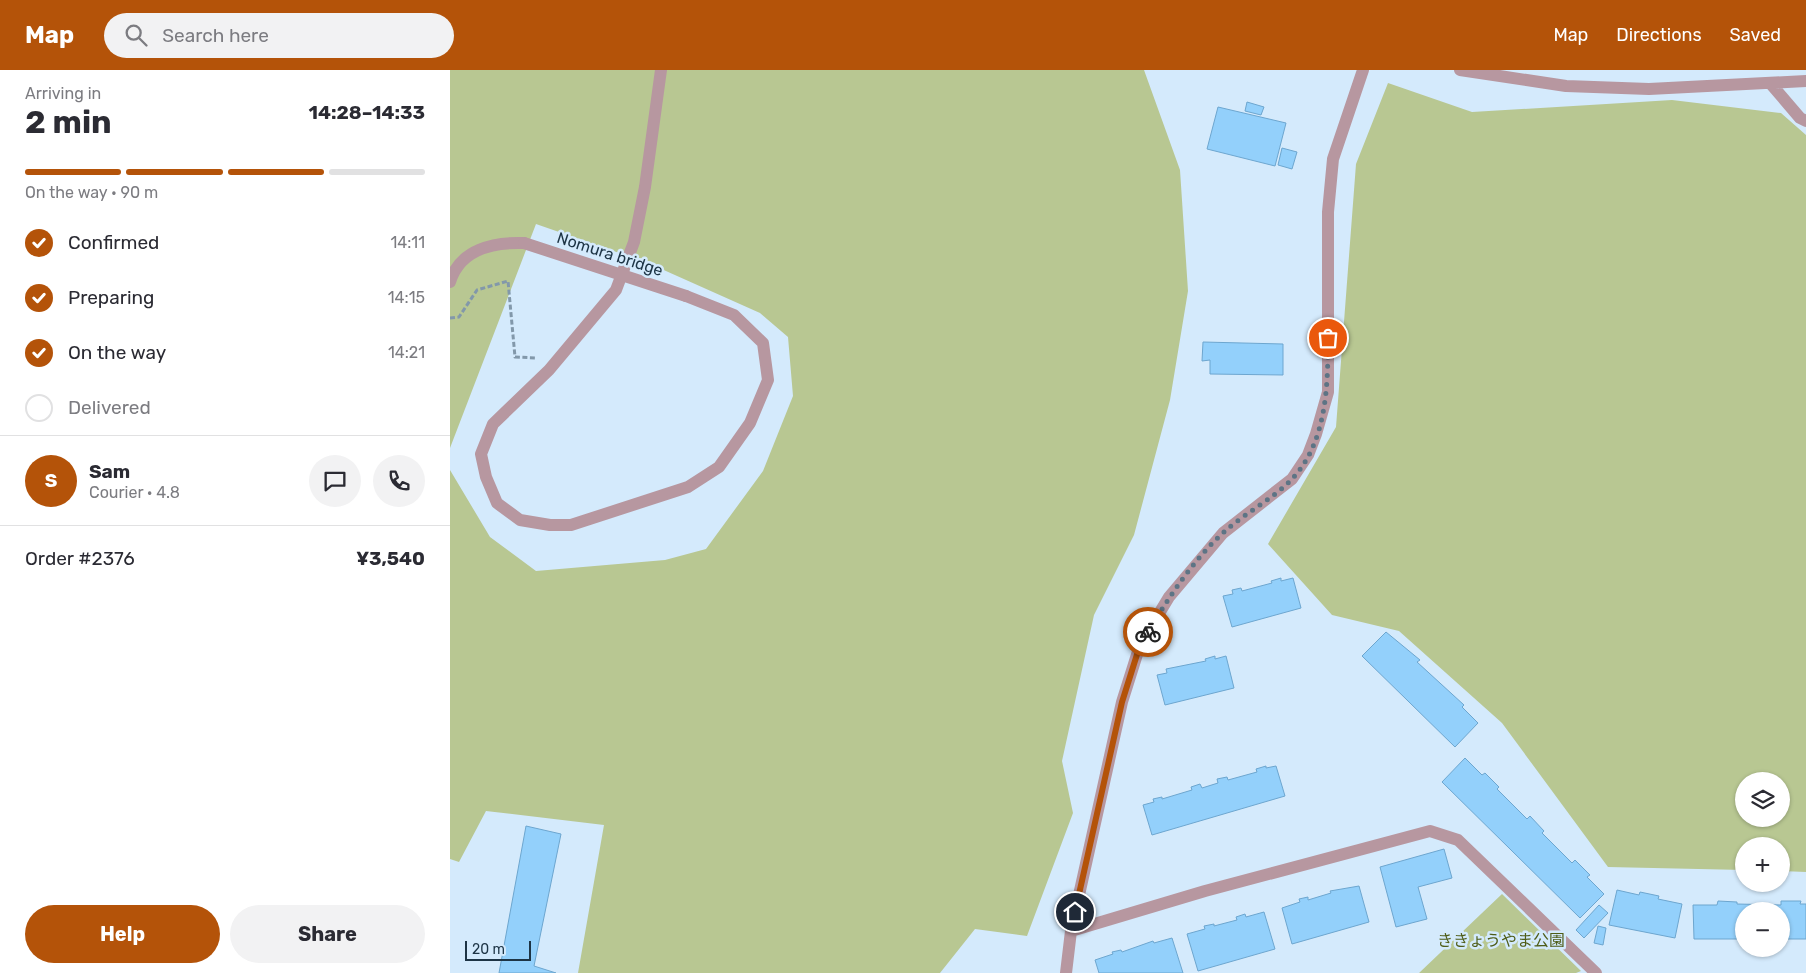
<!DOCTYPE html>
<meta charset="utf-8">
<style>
:root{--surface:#fff;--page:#f2f2f3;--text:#2b2b33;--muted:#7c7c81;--line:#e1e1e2;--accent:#b45309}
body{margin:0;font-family:Rubik,"Noto Sans JP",sans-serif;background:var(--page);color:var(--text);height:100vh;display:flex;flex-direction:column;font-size:19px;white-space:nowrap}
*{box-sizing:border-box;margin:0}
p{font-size:16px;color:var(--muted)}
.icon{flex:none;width:28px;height:28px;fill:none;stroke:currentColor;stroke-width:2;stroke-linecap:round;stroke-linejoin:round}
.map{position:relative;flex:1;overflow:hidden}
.side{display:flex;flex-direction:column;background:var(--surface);width:450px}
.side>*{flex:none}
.controls{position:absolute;left:1285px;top:702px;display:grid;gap:10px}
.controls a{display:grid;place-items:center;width:55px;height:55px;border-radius:50%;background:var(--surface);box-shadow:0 1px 4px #0004;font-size:25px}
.scale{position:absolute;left:15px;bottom:12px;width:66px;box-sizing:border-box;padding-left:5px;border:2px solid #1d3445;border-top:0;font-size:14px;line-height:18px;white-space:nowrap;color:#1d3445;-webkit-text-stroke:4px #d4eafc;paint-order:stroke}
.pin{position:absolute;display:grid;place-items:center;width:42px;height:42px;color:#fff;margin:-21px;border:2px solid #fff;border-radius:50%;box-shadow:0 1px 5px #0007}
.courier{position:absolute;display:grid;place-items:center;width:50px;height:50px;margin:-25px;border:4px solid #b45309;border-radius:50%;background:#fff;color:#222;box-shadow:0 1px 6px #0007}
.summary em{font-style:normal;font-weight:700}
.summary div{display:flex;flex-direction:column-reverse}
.summary{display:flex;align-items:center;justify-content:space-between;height:85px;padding:0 25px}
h1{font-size:32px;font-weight:700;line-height:38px}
.bar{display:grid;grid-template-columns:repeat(4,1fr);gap:8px 5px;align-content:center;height:60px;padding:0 25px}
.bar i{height:6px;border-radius:4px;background:var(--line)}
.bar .active{background:var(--accent)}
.bar p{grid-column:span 4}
.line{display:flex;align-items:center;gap:12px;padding:0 25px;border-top:1px solid var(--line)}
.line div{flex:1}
.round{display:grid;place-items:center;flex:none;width:52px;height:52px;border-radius:26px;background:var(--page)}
ol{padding:0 25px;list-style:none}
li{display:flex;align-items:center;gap:15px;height:55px}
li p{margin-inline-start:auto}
li .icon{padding:5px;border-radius:50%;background:var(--accent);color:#fff;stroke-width:4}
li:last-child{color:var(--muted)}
li i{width:28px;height:28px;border:2px solid var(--line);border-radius:50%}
.primary-button{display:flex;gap:10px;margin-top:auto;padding:10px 25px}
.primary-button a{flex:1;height:58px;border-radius:30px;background:var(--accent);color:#fff;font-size:20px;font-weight:700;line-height:58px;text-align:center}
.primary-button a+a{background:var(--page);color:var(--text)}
header{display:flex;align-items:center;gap:30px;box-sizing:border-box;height:70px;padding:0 25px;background:var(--accent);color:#fff}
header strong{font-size:24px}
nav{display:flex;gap:28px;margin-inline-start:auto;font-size:18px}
.search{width:350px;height:45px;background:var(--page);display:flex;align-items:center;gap:12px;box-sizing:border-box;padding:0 18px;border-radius:28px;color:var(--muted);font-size:19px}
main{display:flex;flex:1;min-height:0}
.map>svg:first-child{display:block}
.green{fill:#b8c792;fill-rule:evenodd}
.building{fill:#93d0fb;stroke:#6da6cf}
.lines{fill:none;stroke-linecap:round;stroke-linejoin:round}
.path{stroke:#8298aa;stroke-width:3;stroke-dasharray:5 2.5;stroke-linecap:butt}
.minor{stroke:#b797a0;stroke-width:12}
.minor-bridge{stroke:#b797a0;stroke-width:12}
.done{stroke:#5d7485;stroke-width:5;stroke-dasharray:0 9}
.route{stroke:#b45309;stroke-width:6}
.labels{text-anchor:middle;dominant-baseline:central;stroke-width:5;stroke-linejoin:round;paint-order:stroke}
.street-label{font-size:16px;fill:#1d3445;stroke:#d4eafc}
.park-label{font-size:16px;fill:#4f5d18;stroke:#d4eafc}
</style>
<header>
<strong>Map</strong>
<div class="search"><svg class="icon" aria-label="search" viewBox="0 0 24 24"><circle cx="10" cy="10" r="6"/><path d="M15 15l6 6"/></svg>Search here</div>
<nav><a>Map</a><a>Directions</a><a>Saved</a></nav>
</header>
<main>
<section class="side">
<div class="summary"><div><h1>2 min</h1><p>Arriving in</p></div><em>14:28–14:33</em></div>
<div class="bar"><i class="active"></i><i class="active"></i><i class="active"></i><i></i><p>On the way · 90 m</p></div>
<ol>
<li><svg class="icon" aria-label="check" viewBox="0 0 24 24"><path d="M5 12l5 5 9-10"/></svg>Confirmed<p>14:11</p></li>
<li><svg class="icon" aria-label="check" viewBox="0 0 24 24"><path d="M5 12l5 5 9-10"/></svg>Preparing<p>14:15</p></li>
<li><svg class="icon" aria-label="check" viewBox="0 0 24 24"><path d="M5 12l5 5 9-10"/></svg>On the way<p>14:21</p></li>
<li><i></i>Delivered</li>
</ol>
<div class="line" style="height:90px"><b class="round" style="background:var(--accent);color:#fff">S</b><div><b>Sam</b><p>Courier · 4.8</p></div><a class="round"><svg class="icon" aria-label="chat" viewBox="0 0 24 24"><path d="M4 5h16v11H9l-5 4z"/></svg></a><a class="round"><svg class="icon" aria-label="phone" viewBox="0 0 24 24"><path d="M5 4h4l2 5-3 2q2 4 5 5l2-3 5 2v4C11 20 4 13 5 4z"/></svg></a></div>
<div class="line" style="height:65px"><div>Order #2376</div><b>¥3,540</b></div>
<div class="primary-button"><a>Help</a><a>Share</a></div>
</section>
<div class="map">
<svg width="1356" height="903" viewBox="0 0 1356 903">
<rect width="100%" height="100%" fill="#d4eafc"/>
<path class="green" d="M0 0H694L730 100 738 221 720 330 684 465 644 545 612 691 623 743 577 866 525 859 490 903H128L154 755 36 741 9 792 0 789V400L40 467 86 501 215 490 256 479 313 401 343 326 338 267 310 243 198 193 86 154 0 378Z
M938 13 1022 42 1222 30 1331 43 1356 65V802L1331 801V776H1294V800L1158 797 1052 653 949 561 882 545 818 474 886 357 906 94ZM1331 711V749H1294V711Z
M1052 824 1131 901 1126 903H969Z"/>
<path class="building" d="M797 32 814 37 811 45 795 41Z
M768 37 836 53 825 96 757 79Z
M832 78 847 82 842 99 828 95Z
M753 272 833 274V305L760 304V290L752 291Z
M831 508V511L843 508 851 538 782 557 773 526 783 524 782 520 791 518 792 521 822 513 821 511Z
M936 562 970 590 967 592 1014 635 1012 637 1028 653 1005 677 912 586Z
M765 586V589L776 586 784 618 715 635 707 605 717 603 716 599 756 591 755 589Z
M1015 688 1032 705 1035 703 1049 717 1047 719 1077 749 1080 746 1094 761 1092 763 1122 793 1125 790 1140 805 1137 807 1154 824 1130 848 992 712Z
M816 696V698L826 696 835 726 702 765 693 735 704 732 703 729 712 727V729L742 720 741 717 750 714 752 718 768 713 767 709 777 707 778 710 807 702 806 699Z
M76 756 111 764 84 896 106 903H49Z
M994 779 1002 808 968 817 977 849 946 857 930 797Z
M909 816 919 852 842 874 832 838 850 832 849 829 858 827V830L881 823 880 821Z
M1167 820 1189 825 1190 822 1209 826 1208 829 1232 834 1225 868 1159 855Z
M1268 831 1287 832V834L1331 835V831H1351L1350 834H1356V869H1331V841H1294V869H1244L1243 835H1267Z
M1149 835 1158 843 1134 868 1126 860Z
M814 842 825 879 748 901 737 864 755 859 754 856 764 854V856L787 850 786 847 795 844 796 847Z
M1148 856 1156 858 1153 875 1144 873Z
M722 868 733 903H649L645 890 663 884 662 882 671 880 672 882 703 871 704 873Z"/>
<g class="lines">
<path class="path" d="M0 248 9 247 27 220 58 211 65 287 86 288"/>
<path class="minor" d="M211 0 195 117 184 172 166 220 99 300 43 354 31 384 36 407 47 433 70 450 100 455H121L238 417 269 397 300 353 318 310 313 273 284 245 236 226
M1010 0 1116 16 1199 19 1356 11
M1321 14 1350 48 1356 51
M0 212C10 179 44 172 74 173
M621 861 755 821 980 761 1008 770 1146 903
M616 903 621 861 672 632 690 575 719 527 773 463 842 409 858 385 866 364 878 322V142L883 89 913 0"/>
<path class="minor-bridge" d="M74 173 236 226"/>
</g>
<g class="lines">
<path class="done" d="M698 562C719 527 743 490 774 462 795 443 823 429 842 409 877 372 878 315 878 268"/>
<path class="route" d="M625 842 672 632 690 575 698 562"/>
</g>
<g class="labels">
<g class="street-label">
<text transform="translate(160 184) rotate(18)">Nomura bridge</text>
</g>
<g class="park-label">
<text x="1051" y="870">ききょうやま公園</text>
</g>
</g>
</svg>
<div class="controls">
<a><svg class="icon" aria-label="layers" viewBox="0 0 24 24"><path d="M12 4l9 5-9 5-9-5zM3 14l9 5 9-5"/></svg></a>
<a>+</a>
<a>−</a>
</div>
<div class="scale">20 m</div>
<div class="pin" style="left:878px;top:268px;background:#ea580c"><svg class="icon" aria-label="bag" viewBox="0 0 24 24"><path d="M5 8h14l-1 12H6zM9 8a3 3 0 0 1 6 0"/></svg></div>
<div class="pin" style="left:625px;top:842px;background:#1f2937"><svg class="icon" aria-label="home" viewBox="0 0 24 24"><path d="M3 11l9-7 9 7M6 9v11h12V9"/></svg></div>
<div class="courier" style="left:698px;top:562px"><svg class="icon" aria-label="bike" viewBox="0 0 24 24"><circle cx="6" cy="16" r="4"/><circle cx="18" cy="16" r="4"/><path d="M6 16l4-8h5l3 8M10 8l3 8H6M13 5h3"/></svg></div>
</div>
</main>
